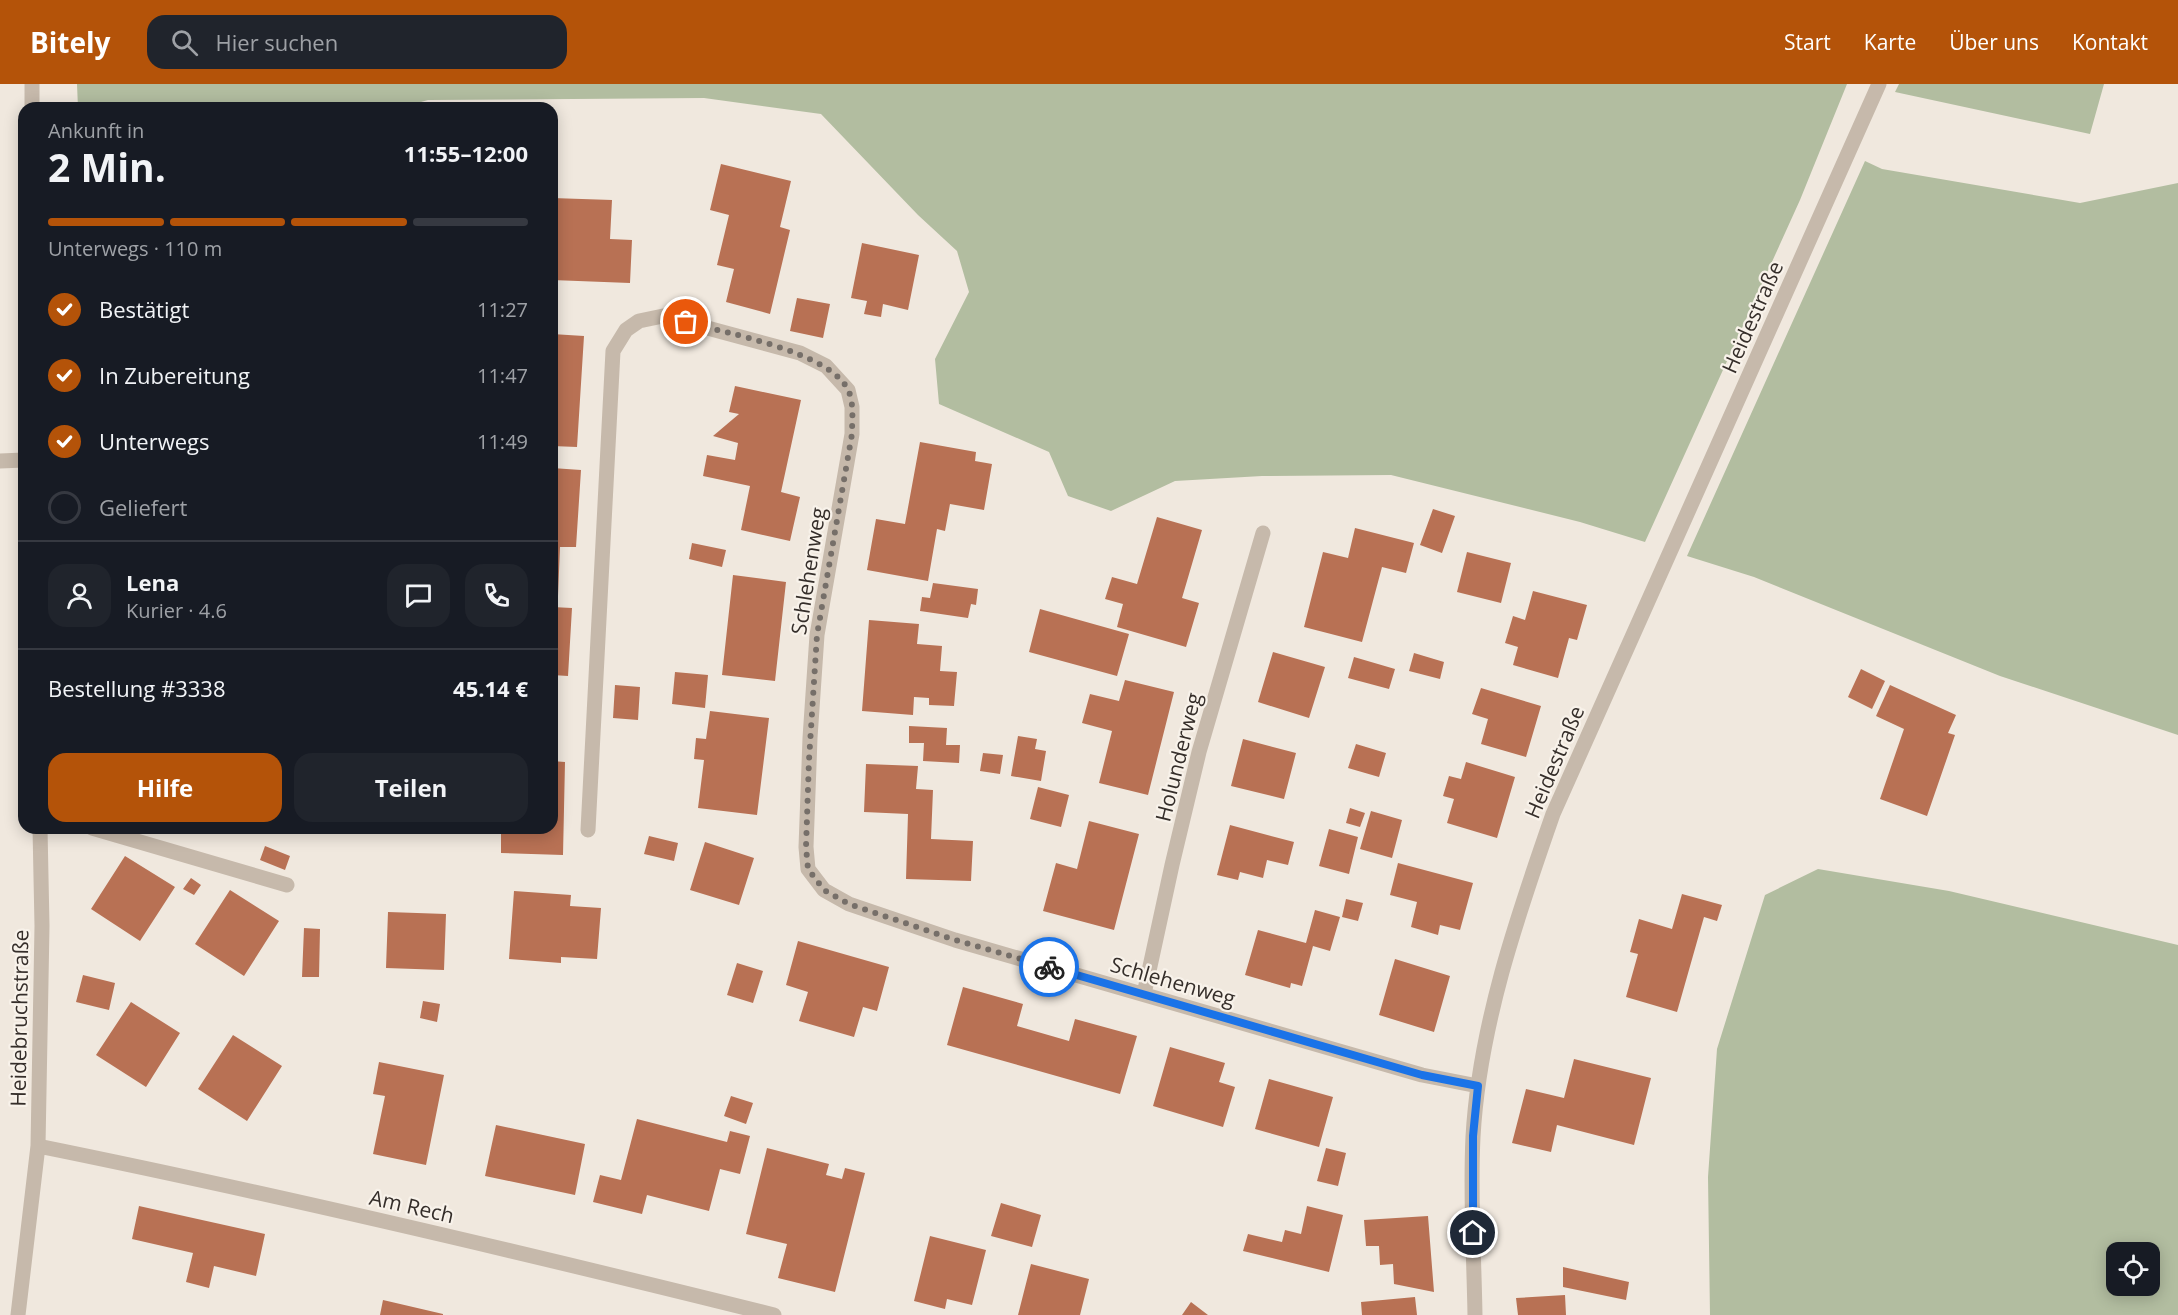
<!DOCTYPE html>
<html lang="de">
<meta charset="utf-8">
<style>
:root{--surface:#171b24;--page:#20242c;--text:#f1f3f6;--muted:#9ea1a6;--line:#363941;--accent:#b45309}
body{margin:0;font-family:"Open Sans",sans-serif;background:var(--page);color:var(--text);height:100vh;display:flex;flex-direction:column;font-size:22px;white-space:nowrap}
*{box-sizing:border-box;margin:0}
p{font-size:20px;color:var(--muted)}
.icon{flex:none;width:33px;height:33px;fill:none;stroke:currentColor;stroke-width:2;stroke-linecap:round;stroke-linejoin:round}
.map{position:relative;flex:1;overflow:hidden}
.details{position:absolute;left:18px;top:18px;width:540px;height:732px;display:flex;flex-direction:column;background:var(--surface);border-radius:18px;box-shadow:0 3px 15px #0003}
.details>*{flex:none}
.tools{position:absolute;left:2106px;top:1158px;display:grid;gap:12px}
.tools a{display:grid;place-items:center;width:54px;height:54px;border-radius:12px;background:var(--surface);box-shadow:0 3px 15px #0003;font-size:30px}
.pin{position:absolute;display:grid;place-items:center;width:51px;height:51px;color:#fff;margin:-26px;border:3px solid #fff;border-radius:50%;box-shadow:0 2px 6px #0007}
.courier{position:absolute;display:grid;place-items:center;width:60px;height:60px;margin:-30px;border:4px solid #1a73e8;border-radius:50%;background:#fff;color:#222;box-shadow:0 2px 8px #0007}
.headline em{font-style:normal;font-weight:700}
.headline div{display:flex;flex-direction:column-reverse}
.headline{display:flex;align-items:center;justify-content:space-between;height:102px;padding:0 30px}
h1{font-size:39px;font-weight:700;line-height:45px}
.bar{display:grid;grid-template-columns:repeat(4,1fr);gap:9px 6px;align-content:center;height:72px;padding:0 30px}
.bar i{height:8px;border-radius:4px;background:var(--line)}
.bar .on{background:var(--accent)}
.bar p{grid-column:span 4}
.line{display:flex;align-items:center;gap:15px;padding:0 30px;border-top:2px solid var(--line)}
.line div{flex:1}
.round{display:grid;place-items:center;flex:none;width:63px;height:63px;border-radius:18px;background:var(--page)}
ol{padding:0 30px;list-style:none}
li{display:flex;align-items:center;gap:18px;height:66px}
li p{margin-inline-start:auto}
li .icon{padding:6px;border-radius:50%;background:var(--accent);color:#fff;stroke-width:4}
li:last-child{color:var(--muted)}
li i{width:33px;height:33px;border:3px solid var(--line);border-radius:50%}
.primary-button{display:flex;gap:12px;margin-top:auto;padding:12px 30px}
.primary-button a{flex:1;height:69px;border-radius:18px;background:var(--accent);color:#fff;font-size:24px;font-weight:700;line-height:69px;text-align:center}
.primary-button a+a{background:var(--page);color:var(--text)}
header{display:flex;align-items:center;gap:36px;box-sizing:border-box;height:84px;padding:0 30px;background:var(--accent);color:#fff}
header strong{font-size:28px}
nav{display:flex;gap:33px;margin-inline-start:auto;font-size:21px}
.search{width:420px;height:54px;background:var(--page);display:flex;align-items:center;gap:15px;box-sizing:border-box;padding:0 21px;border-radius:18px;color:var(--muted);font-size:22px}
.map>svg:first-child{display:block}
.green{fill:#b2bda0;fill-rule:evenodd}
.building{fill:#b87154}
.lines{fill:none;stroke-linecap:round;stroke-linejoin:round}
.lane{stroke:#c6b9ab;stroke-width:15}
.street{stroke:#c6b9ab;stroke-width:15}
.done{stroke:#766f69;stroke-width:6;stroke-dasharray:0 10.8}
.route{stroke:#1a73e8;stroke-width:8}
.labels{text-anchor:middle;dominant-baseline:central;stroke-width:4.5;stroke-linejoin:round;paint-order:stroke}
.street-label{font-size:21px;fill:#352e2a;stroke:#f8f2ea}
</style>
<header>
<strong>Bitely</strong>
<div class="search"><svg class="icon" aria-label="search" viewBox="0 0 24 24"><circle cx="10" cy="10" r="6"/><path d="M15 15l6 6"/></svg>Hier suchen</div>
<nav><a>Start</a><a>Karte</a><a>Über uns</a><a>Kontakt</a></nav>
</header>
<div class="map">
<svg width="2178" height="1231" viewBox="0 0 2178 1231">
<rect width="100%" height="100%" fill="#f0e8de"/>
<path class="green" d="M77 0H1847L1800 116 1645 458 1580 438 1391 391 1262 392 1175 397 1111 427 1068 412 1049 368 939 320 935 275 969 208 957 167 918 131 821 30 704 14 428 16 400 24H78Z
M1899 0H2104L2090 50 1895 8Z
M1865 77 1882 85 2080 119 2178 99V651L2000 592 1754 493 1687 472Z
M1818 785 1949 807 2178 861V1231H1710L1708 1093 1717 965 1765 811ZM2150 1168V1202H2116V1168Z"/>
<path class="building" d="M721 80 791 97 780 143 790 146 770 230 726 218 734 185 717 181 729 131 710 126Z
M552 114 612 116 610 155 632 156 630 199 552 196Z
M862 159 919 171 908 226 883 220 881 233 864 230 867 217 851 214Z
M797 214 830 220 823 254 790 247Z
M552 250 584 252 577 363 552 362Z
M735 302 801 316 781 408 800 413 790 457 741 446 750 402 703 392 707 371 735 376 738 359 713 352 739 330 729 328Z
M920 358 976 368 975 377 992 380 984 426 950 420 945 447 937 445 928 497 867 486 876 435 905 440Z
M552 384 581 386 576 463H560L558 512H552Z
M1433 425 1455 432 1442 469 1420 461Z
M1157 433 1202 446 1182 514 1199 519 1186 563 1117 543 1123 520 1105 515 1112 493 1137 500Z
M1355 444 1414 459 1406 489 1382 483 1362 558 1304 543 1323 468 1348 474Z
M692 459 726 466 722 483 689 475Z
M1467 468 1511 479 1501 519 1457 508Z
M733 491 786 498 775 597 722 591Z
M933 499 978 505 976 521 971 520 968 534 920 527 922 513 930 514Z
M1533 507 1587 521 1577 556 1569 554 1558 594 1513 581 1518 563 1505 559 1513 532 1525 536Z
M552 523 572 524 568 592 552 591Z
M1040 525 1129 550 1117 592 1029 568Z
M869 536 919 540 917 560 942 562 940 587 957 588 954 622 929 621V614L914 613 913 631 862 627Z
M1273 568 1325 583 1309 634 1258 618Z
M1414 569 1444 578 1440 595 1409 587Z
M1354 573 1395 585 1389 605 1348 594Z
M1861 585 1885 597 1872 625 1848 613Z
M675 588 708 591 705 624 672 620Z
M1125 596 1174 608 1148 711 1099 699 1112 647 1082 639 1090 610 1119 617Z
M615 601 640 603 638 636 613 634Z
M1890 601 1956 631 1948 649 1955 651 1927 732 1880 715 1904 645 1876 632Z
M1481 604 1541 622 1526 673 1481 660 1488 635 1472 630Z
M710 627 769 634 757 731 698 724 704 676 694 675 696 654 706 655Z
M909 642 947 644 946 661H960L959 679 923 677 924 659H909Z
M1018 652 1037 655 1035 665 1046 667 1041 697 1011 692Z
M1243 655 1296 669 1284 715 1231 702Z
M1356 660 1386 669 1379 693 1348 684Z
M983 669 1003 671 1000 690 980 687Z
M552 677 565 678 563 771 501 769V744H552Z
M1466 678 1515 693 1497 754 1447 739 1454 715 1443 712 1449 692 1461 695Z
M866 680 918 682 916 705 933 706 931 755 973 757 971 797 906 795 908 730 864 728Z
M1038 703 1069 711 1061 743 1030 735Z
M1350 724 1365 729 1360 743 1346 739Z
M1371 727 1402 736 1392 774 1360 765Z
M1089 737 1139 750 1114 846 1043 827 1056 779 1077 785Z
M1230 741 1294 758 1288 781 1267 776 1263 794 1240 788 1238 796 1217 791Z
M1329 745 1358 753 1349 790 1319 782Z
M649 752 678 759 674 777 644 770Z
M705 758 754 774 739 821 690 806Z
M265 762 290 772 285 786 260 776Z
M125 772 175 803 140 857 91 825Z
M1398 779 1473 799 1460 846 1440 841 1438 851 1411 843 1417 818 1390 811Z
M191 794 201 801 194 811 183 805Z
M230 806 279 837 244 892 195 860Z
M514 807 571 811 570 822 601 824 597 875 561 873V879L509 875Z
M1682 810 1722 821 1717 837 1704 833 1677 928 1626 913 1638 870 1630 868 1639 835 1672 845Z
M1346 815 1363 819 1358 837 1342 833Z
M1315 826 1340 833 1330 867 1313 862 1302 902 1291 899 1290 904 1245 891 1258 846 1306 859Z
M388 828 446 830 444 886 386 884Z
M304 844 320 845 319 893H302Z
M798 857 889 883 877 927 863 923 854 953 799 937 808 908 786 901Z
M1395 875 1450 892 1434 948 1379 931Z
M737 879 763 887 753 919 727 911Z
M83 891 115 899 109 926 76 918Z
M963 903 1023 920 1017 942 1069 957 1075 935 1137 952 1120 1010 947 961Z
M423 917 440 920 437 938 420 934Z
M131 918 180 949 146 1003 96 971Z
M233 951 282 982 247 1037 198 1005Z
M1170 963 1225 979 1219 998 1235 1003 1223 1043 1153 1022Z
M1574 975 1651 994 1634 1061 1557 1041 1551 1068 1512 1059 1526 1005 1564 1014Z
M379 978 444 991 426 1081 373 1070 385 1012 373 1010Z
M1269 995 1333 1013 1319 1063 1255 1045Z
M731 1012 753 1019 746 1040 724 1032Z
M637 1035 727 1058 730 1047 750 1052 740 1090 720 1085 709 1127 647 1111 642 1130 593 1118 600 1091 621 1096Z
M496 1041 585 1060 575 1111 485 1092Z
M767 1064 829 1080 826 1091 842 1095 845 1084 865 1089 835 1208 778 1194 787 1160 746 1150Z
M1326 1064 1346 1069 1338 1102 1317 1097Z
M1001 1119 1041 1131 1032 1163 991 1152Z
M139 1122 265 1150 256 1192 214 1182 209 1204 186 1198 193 1169 132 1155Z
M1307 1122 1343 1131 1329 1188 1243 1167 1248 1150 1282 1158 1285 1146 1301 1150Z
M1428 1132 1434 1208 1394 1200 1393 1180 1380 1181 1379 1162H1366L1364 1136Z
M930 1152 986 1166 972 1221 947 1215 945 1225 914 1217Z
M1031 1180 1089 1195 1080 1231H1018Z
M1563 1183 1629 1198 1626 1216 1563 1203Z
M1565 1211 1566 1231H1518L1516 1214Z
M1415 1213 1417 1231H1362L1361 1218Z
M383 1216 443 1230V1231H380Z
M1191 1218 1208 1231H1182Z"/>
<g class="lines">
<path class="lane" d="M92 744 287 801"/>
<path class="street" d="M32 0V24
M0 377 24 376
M588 746 613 267 626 246 639 237 663 232 800 269 826 282 848 306 852 323V350L817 551 810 654 806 763 808 785 824 806 849 820 955 856 1422 991 1478 1002
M1144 910 1172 781 1199 668 1263 449
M38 1062C285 1112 529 1170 774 1231
M18 1231 38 1062 42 842 40 744
M1475 1231C1474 1172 1470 1112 1473 1053 1479 943 1517 833 1553 730L1879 0"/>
</g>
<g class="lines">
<path class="done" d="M686 238C725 249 833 268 849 308 854 321 852 336 852 350L817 551 809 676 806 763 808 785 824 806 849 820 955 856 1049 883"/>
<path class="route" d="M1049 883 1422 991 1478 1002 1473 1052V1149"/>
</g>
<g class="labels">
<g class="street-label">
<text transform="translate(1752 233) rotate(-66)">Heidestraße</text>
<text transform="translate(808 487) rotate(-81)">Schlehenweg</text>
<text transform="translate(1178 673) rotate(-76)">Holunderweg</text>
<text transform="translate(1554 678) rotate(-67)">Heidestraße</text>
<text transform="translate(1173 897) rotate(16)">Schlehenweg</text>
<text transform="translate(19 934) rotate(-89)">Heidebruchstraße</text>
<text transform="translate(412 1122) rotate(13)">Am Rech</text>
</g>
</g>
</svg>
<div class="tools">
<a><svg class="icon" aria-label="locate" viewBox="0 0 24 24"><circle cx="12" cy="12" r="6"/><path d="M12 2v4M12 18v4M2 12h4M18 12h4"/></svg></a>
</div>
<div class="pin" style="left:686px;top:238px;background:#ea580c"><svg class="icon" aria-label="bag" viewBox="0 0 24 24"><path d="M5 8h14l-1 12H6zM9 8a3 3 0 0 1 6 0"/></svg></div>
<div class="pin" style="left:1473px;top:1149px;background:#1f2937"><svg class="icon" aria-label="home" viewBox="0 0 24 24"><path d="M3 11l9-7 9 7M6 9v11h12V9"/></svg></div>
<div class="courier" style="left:1049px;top:883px"><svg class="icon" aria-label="bike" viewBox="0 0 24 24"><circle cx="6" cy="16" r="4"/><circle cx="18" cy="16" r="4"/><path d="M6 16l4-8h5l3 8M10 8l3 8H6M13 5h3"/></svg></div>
<section class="details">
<div class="headline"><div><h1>2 Min.</h1><p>Ankunft in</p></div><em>11:55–12:00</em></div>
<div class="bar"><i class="on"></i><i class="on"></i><i class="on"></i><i></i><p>Unterwegs · 110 m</p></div>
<ol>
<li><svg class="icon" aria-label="check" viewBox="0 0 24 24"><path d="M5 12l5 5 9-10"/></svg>Bestätigt<p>11:27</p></li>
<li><svg class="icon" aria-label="check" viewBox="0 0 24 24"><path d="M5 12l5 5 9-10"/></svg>In Zubereitung<p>11:47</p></li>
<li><svg class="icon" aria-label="check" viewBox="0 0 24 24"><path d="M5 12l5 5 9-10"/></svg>Unterwegs<p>11:49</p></li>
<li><i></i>Geliefert</li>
</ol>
<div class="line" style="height:108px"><a class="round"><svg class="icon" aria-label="person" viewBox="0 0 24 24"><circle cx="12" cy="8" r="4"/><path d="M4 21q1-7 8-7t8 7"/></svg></a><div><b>Lena</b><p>Kurier · 4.6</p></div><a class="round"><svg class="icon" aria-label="chat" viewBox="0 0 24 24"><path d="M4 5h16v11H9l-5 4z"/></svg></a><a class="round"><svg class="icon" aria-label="phone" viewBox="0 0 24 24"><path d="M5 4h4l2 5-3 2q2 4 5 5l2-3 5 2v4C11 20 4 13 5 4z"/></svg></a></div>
<div class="line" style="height:78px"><div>Bestellung #3338</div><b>45.14 €</b></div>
<div class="primary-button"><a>Hilfe</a><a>Teilen</a></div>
</section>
</div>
